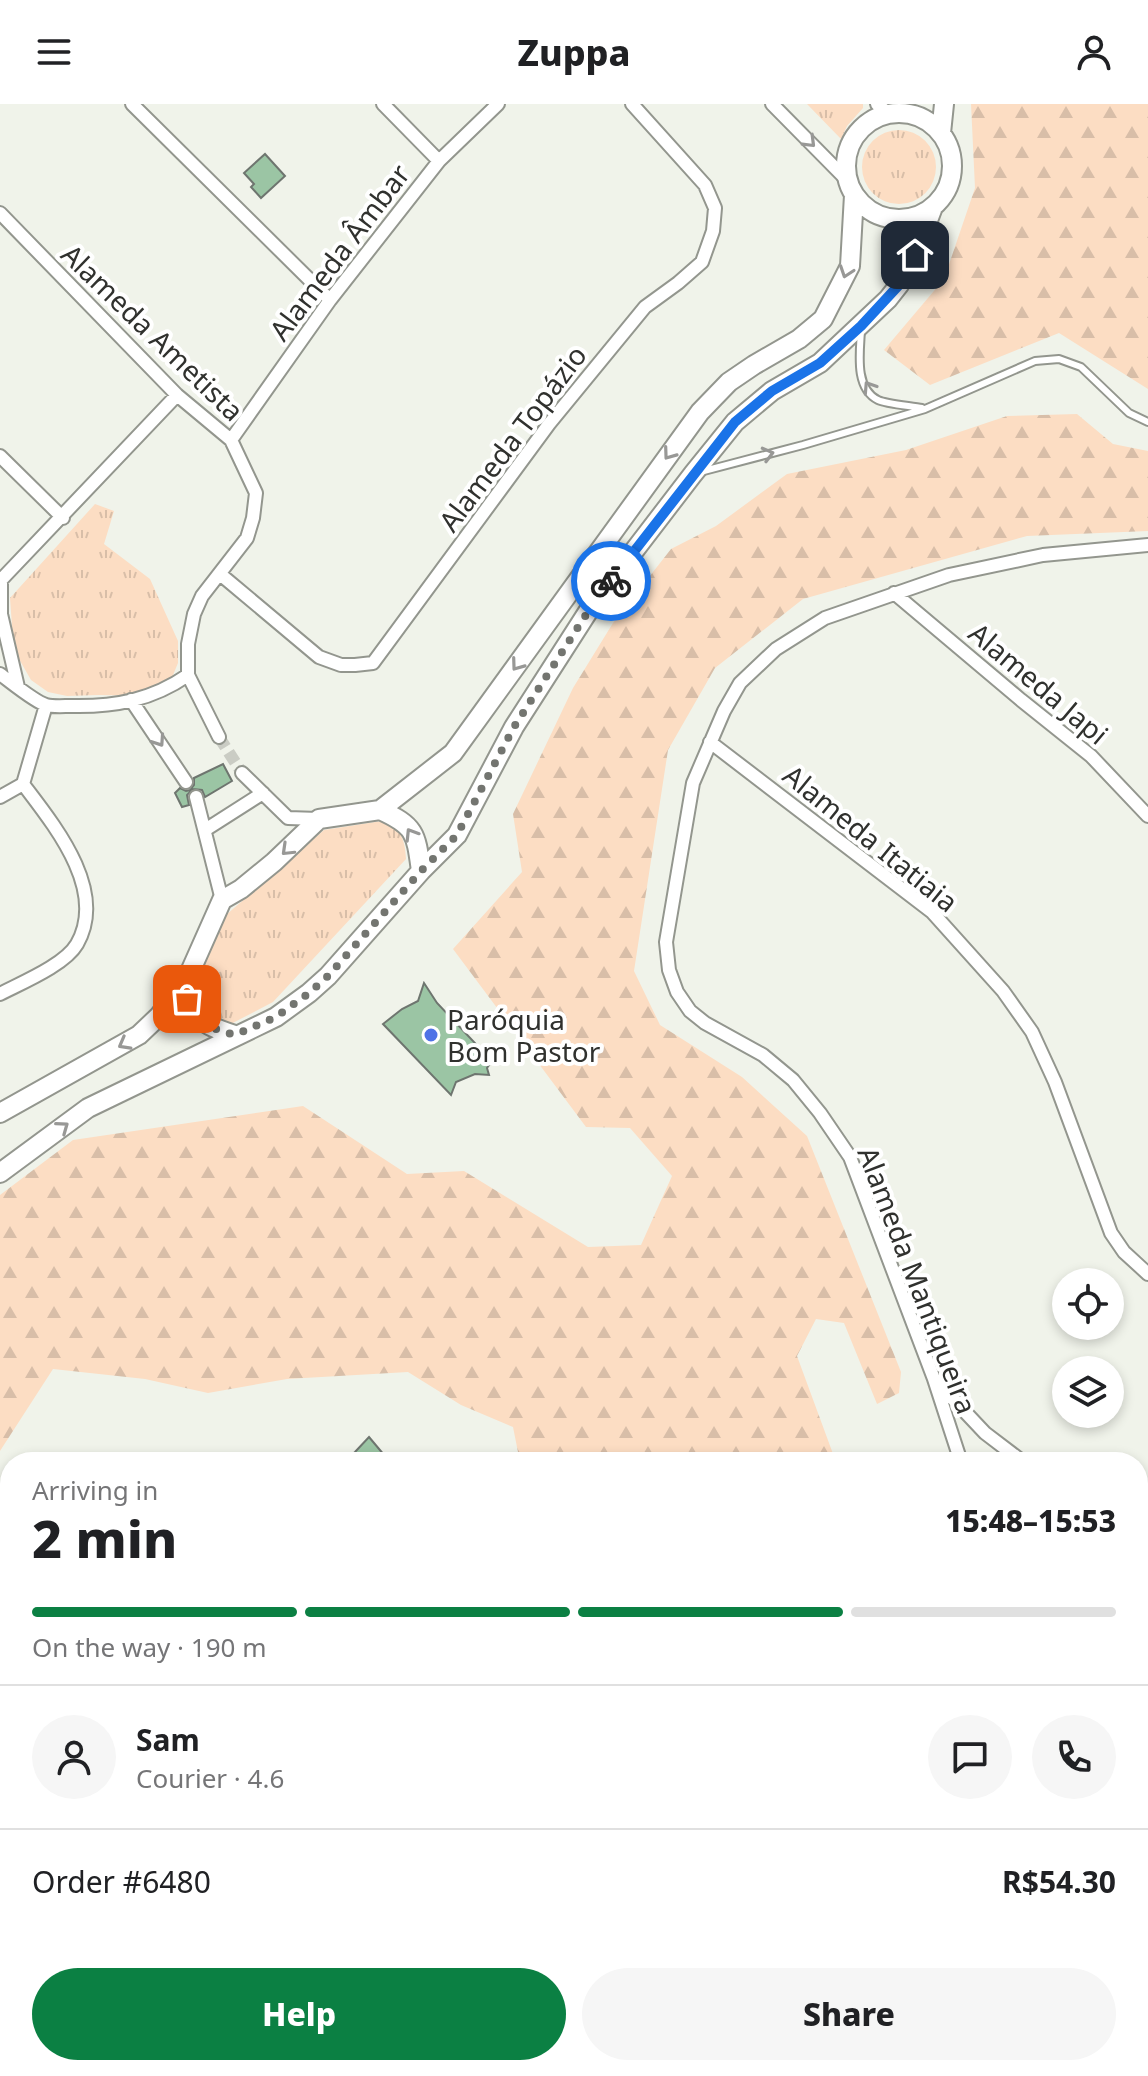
<!DOCTYPE html>
<meta charset="utf-8">
<style>
:root{--surface:#fff;--page:#f6f6f6;--text:#202124;--muted:#757577;--line:#e0e0e0;--accent:#0b8043}
body{margin:0;font-family:"Noto Sans",sans-serif;background:var(--page);color:var(--text);height:100vh;display:flex;flex-direction:column;font-size:30px;white-space:nowrap}
*{box-sizing:border-box;margin:0}
p{font-size:26px;color:var(--muted)}
.icon{flex:none;width:44px;height:44px;fill:none;stroke:currentColor;stroke-width:2;stroke-linecap:round;stroke-linejoin:round}
.map{position:relative;flex:1;overflow:hidden}
.panel{position:absolute;left:0px;top:1348px;width:1148px;height:624px;display:flex;flex-direction:column;background:var(--surface);border-radius:32px 32px 0 0;box-shadow:0 4px 12px #0003}
.panel>*{flex:none}
.controls{position:absolute;left:1052px;top:1164px;display:grid;gap:16px}
.controls a{display:grid;place-items:center;width:72px;height:72px;border-radius:50%;background:var(--surface);box-shadow:0 4px 12px #0003;font-size:40px}
.pin{position:absolute;display:grid;place-items:center;width:68px;height:68px;color:#fff;margin:-34px;border-radius:16px;box-shadow:0 4px 12px #0006}
.courier{position:absolute;display:grid;place-items:center;width:80px;height:80px;margin:-40px;border:6px solid #1a73e8;border-radius:50%;background:#fff;color:#222;box-shadow:0 2px 10px #0007}
.summary em{font-style:normal;font-weight:800}
.summary div{display:flex;flex-direction:column-reverse}
.summary{display:flex;align-items:center;justify-content:space-between;height:136px;padding:0 32px}
h1{font-size:52px;font-weight:800;line-height:60px}
.bar{display:grid;grid-template-columns:repeat(4,1fr);gap:12px 8px;align-content:center;height:96px;padding:0 32px}
.bar i{height:10px;border-radius:6px;background:var(--line)}
.bar .selected{background:var(--accent)}
.bar p{grid-column:span 4}
.line{display:flex;align-items:center;gap:20px;padding:0 32px;border-top:2px solid var(--line)}
.line div{flex:1}
.round{display:grid;place-items:center;flex:none;width:84px;height:84px;border-radius:42px;background:var(--page)}
.cta{display:flex;gap:16px;margin-top:auto;padding:16px 32px}
.cta a{flex:1;height:92px;border-radius:48px;background:var(--accent);color:#fff;font-size:32px;font-weight:800;line-height:92px;text-align:center}
.cta a+a{background:var(--page);color:var(--text)}
header{display:flex;justify-content:space-between;align-items:center;height:104px;padding:0 32px;background:var(--surface);font-size:36px;font-weight:800}
.map>svg:first-child{display:block}
.grass{fill:url(#grass-tufts)}
.forest{fill:url(#forest-firs)}
.building{fill:#9bc5a4;stroke:#6e756f;stroke-width:2}
.lines{fill:none;stroke-linecap:round;stroke-linejoin:round}
.street-tunnel{stroke:#caccc4;stroke-width:12;stroke-dasharray:12 6;stroke-linecap:butt}
.lane-casing{stroke:#93968e;stroke-width:10}
.street-casing{stroke:#93968e;stroke-width:16}
.secondary-casing{stroke:#93968e;stroke-width:22}
.lane{stroke:#fff;stroke-width:6}
.street{stroke:#fff;stroke-width:12}
.secondary{stroke:#fff;stroke-width:18}
.oneway{stroke:#989896}
.done{stroke:#737570;stroke-width:8;stroke-dasharray:0 14.4}
.route{stroke:#1a73e8;stroke-width:10}
.poi-dot{fill:#4f72e6;stroke:#fff;stroke-width:3}
.labels{text-anchor:middle;dominant-baseline:central;stroke-width:8;stroke-linejoin:round;paint-order:stroke}
.street-label{font-size:28px;fill:#30312e;stroke:#fff}
.poi-label{font-size:28px;fill:#30312e;stroke:#fff;text-anchor:start}
</style>
<header><svg class="icon" aria-label="menu" viewBox="0 0 24 24"><path d="M4 6h16M4 12h16M4 18h16"/></svg>Zuppa<svg class="icon" aria-label="person" viewBox="0 0 24 24"><circle cx="12" cy="8" r="4"/><path d="M4 21q1-7 8-7t8 7"/></svg></header>
<div class="map">
<svg width="1148" height="1972" viewBox="0 0 1148 1972">
<defs>
<pattern id="grass-tufts" width="24" height="20" patternUnits="userSpaceOnUse" patternTransform="scale(2)"><rect width="24" height="20" fill="#fcddc3"/><path d="M3 7l-1-3M5 7V3M7 7l1-3M15 17l-1-3M17 17v-4M19 17l1-3" fill="none" stroke="#d8bea8"/></pattern>
<pattern id="forest-firs" width="22" height="20" patternUnits="userSpaceOnUse" patternTransform="scale(2)"><rect width="22" height="20" fill="#fcddc3"/><path d="M5 1l3.5 6h-7zM16 11l3.5 6h-7z" fill="#d8bea8"/></pattern>
</defs>
<rect width="100%" height="100%" fill="#f0f3ea"/>
<path class="grass" d="M807 0H863V4L847 22 841 35Z
M862 63a37 37 0 1 1 74 0a37 37 0 1 1-74 0Z
M95 400 114 407 104 440 150 475 178 537V559L171 576 145 592 99 591 67 592 48 588 31 576 19 555 13 536 10 494Z
M388 716C402 728 405 737 406 755L273 898 229 921 209 907 192 881 204 848 226 811 324 726Z"/>
<path class="forest" d="M971 0H1148V285L1059 229 930 281 884 246 944 175 975 84Z
M1077 310 1113 340 1148 347V427L1027 432 803 495 715 564 668 646 634 867 660 921 742 973 807 1032 901 1268 899 1289 877 1300 844 1219 816 1215 797 1252 836 1358H520L513 1323 461 1301 408 1268 287 1275 208 1289 145 1275 53 1265 0 1347V1091L73 1036 303 1002 407 1070 464 1067 588 1143 641 1141 672 1072 630 1024 586 1023 453 845 522 768 513 710 573 584 613 519 671 445 716 422 787 370 906 346 1007 312Z
M703 1962H1123L1085 1972H711Z"/>
<path class="building" d="M265 50 285 72 261 94 251 83 254 80 244 69Z
M223 660 232 677 205 693 202 686 193 685 187 691 189 701 182 703 175 689 180 684 186 687 190 686 194 681V674Z
M424 879 437 899 492 957 487 964 489 971 475 970 456 978 451 991 383 920 402 905 418 897Z
M369 1333 390 1358H343L355 1348Z"/>
<g class="lines">
<path class="street-tunnel" d="M219 633 242 669"/>
<defs>
<path id="lane" d="M861 226C860 248 854 284 878 296 886 300 912 302 922 304
M700 368 803 341 925 305 1035 257 1059 255 1081 263 1129 309 1148 318
M0 1691 10 1687"/>
<path id="street" d="M132 0 330 196
M383 0 439 57
M772 0 847 76
M877 0 888 9
M0 109 177 291 231 336 256 389 253 414 247 434 202 492 194 510 188 540V571C152 596 115 603 71 602 64 602 53 603 46 601 35 598 11 578 0 570
M231 336 330 196 439 57 498 0
M0 352 63 414
M220 470 319 553 341 561H355L373 559 549 320 645 203 678 179 702 158 713 127 715 104 705 81 632 0
M0 477 177 291
M1 477V510L18 583
M894 489 1021 596 1091 652 1148 712
M188 571 219 633
M131 596 186 678
M710 638 932 808 1003 887 1032 928 1055 978 1111 1129 1124 1148 1148 1170
M242 669 288 714 319 715
M0 693 23 680
M196 693 222 796
M205 726 263 689
M0 890C21 879 65 861 77 840 108 786 54 721 23 680L46 601
M936 1277 985 1329 1023 1358
M961 1358 934 1275 850 1053 820 1009 793 976 763 951 705 919 690 907 677 888 669 866 666 838 693 679 724 607 740 579 776 545 825 514 949 471 1043 451 1148 441
M1138 1409 1148 1412
M0 1555 10 1550
M0 1623 10 1633
M1138 1641 1148 1644
M1138 1835 1148 1829
M680 1962 687 1972"/>
<path id="secondary" d="M846 62a53 53 0 1 1 106 0a53 53 0 1 1-106 0Z
M941 29 944 0
M380 706C416 722 416 730 421 767
M186 877C188 913 202 921 235 931
M0 1009 139 931 159 912 186 877 222 796 241 785 274 758 319 715 380 706 453 649 700 308 729 278 754 261 799 235 823 215 850 162 854 91
M0 1069 88 1004 276 913 309 889 328 872 421 767 457 731 514 623 591 503 693 370 735 318 772 287 820 259 888 195 899 181 915 151 933 103
M0 1833 10 1842
M0 1896H10
M149 1962 161 1972"/>
</defs>
<use href="#lane" class="lane-casing"/>
<use href="#street" class="street-casing"/>
<use href="#secondary" class="secondary-casing"/>
<use href="#lane" class="lane"/>
<use href="#street" class="street"/>
<use href="#secondary" class="secondary"/>
</g>
<defs><path id="oneway-chevron" d="M-2-3.5L2.5 0L-2 3.5" fill="none" stroke-width="1.6" stroke-linecap="round" stroke-linejoin="round" transform="scale(2)"/></defs>
<g class="oneway">
<use href="#oneway-chevron" transform="translate(810 38) rotate(45)"/>
<use href="#oneway-chevron" transform="translate(846 168) rotate(109)"/>
<use href="#oneway-chevron" transform="translate(869 283) rotate(-123)"/>
<use href="#oneway-chevron" transform="translate(669 350) rotate(126)"/>
<use href="#oneway-chevron" transform="translate(768 350) rotate(-15)"/>
<use href="#oneway-chevron" transform="translate(517 561) rotate(126)"/>
<use href="#oneway-chevron" transform="translate(159 637) rotate(56)"/>
<use href="#oneway-chevron" transform="translate(411 730) rotate(-122)"/>
<use href="#oneway-chevron" transform="translate(287 746) rotate(136)"/>
<use href="#oneway-chevron" transform="translate(124 940) rotate(151)"/>
<use href="#oneway-chevron" transform="translate(63 1023) rotate(-36)"/>
</g>
<g class="lines">
<path class="done" d="M187 895C198 920 210 924 235 931L276 913 309 889 328 872 421 767 457 731 514 623 591 503 611 477"/>
<path class="route" d="M611 477 735 318 772 287 820 259 861 222 899 181 915 151"/>
</g>
<circle class="poi-dot" cx="431" cy="931" r="8"/>
<g class="labels">
<g class="street-label">
<text transform="translate(339 148) rotate(-53)">Alameda Âmbar</text>
<text transform="translate(153 228) rotate(44)">Alameda Ametista</text>
<text transform="translate(512 334) rotate(-53)">Alameda Topázio</text>
<text transform="translate(1039 579) rotate(40)">Alameda Japi</text>
<text transform="translate(871 734) rotate(39)">Alameda Itatiaia</text>
<text transform="translate(918 1176) rotate(69)">Alameda Mantiqueira</text>
</g>
<g class="poi-label">
<text x="447" y="915">Paróquia<tspan x="447" dy="32">Bom Pastor</tspan></text>
</g>
</g>
</svg>
<div class="controls">
<a><svg class="icon" aria-label="locate" viewBox="0 0 24 24"><circle cx="12" cy="12" r="6"/><path d="M12 2v4M12 18v4M2 12h4M18 12h4"/></svg></a>
<a><svg class="icon" aria-label="layers" viewBox="0 0 24 24"><path d="M12 4l9 5-9 5-9-5zM3 14l9 5 9-5"/></svg></a>
</div>
<div class="pin" style="left:187px;top:895px;background:#ea580c"><svg class="icon" aria-label="bag" viewBox="0 0 24 24"><path d="M5 8h14l-1 12H6zM9 8a3 3 0 0 1 6 0"/></svg></div>
<div class="pin" style="left:915px;top:151px;background:#1f2937"><svg class="icon" aria-label="home" viewBox="0 0 24 24"><path d="M3 11l9-7 9 7M6 9v11h12V9"/></svg></div>
<div class="courier" style="left:611px;top:477px"><svg class="icon" aria-label="bike" viewBox="0 0 24 24"><circle cx="6" cy="16" r="4"/><circle cx="18" cy="16" r="4"/><path d="M6 16l4-8h5l3 8M10 8l3 8H6M13 5h3"/></svg></div>
<section class="panel">
<div class="summary"><div><h1>2 min</h1><p>Arriving in</p></div><em>15:48–15:53</em></div>
<div class="bar"><i class="selected"></i><i class="selected"></i><i class="selected"></i><i></i><p>On the way · 190 m</p></div>
<div class="line" style="height:144px"><a class="round"><svg class="icon" aria-label="person" viewBox="0 0 24 24"><circle cx="12" cy="8" r="4"/><path d="M4 21q1-7 8-7t8 7"/></svg></a><div><b>Sam</b><p>Courier · 4.6</p></div><a class="round"><svg class="icon" aria-label="chat" viewBox="0 0 24 24"><path d="M4 5h16v11H9l-5 4z"/></svg></a><a class="round"><svg class="icon" aria-label="phone" viewBox="0 0 24 24"><path d="M5 4h4l2 5-3 2q2 4 5 5l2-3 5 2v4C11 20 4 13 5 4z"/></svg></a></div>
<div class="line" style="height:104px"><div>Order #6480</div><b>R$54.30</b></div>
<div class="cta"><a>Help</a><a>Share</a></div>
</section>
</div>
